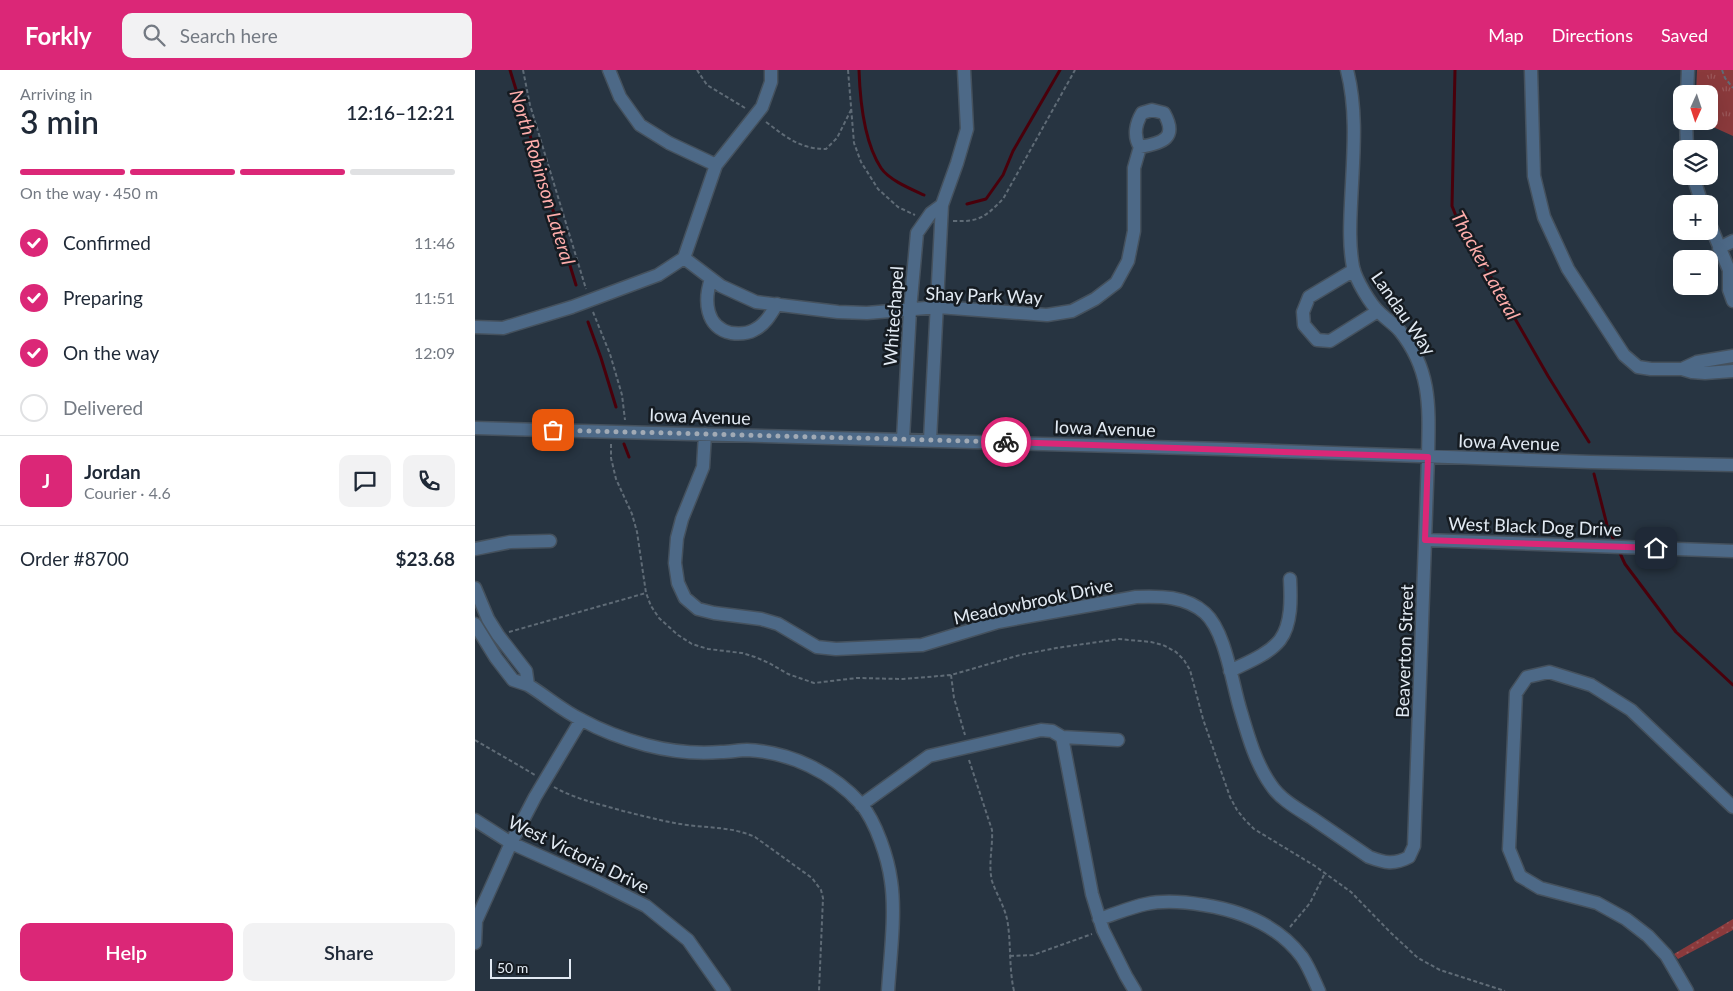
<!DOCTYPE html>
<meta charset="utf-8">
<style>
:root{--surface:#fff;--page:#f2f2f3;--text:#1f2937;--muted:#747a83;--line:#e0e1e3;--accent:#db2777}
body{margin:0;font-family:Lato,sans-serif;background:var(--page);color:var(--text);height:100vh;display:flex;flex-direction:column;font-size:19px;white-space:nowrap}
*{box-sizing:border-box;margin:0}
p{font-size:16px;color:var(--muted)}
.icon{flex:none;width:28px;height:28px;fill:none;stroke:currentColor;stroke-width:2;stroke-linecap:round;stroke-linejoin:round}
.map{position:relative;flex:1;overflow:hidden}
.details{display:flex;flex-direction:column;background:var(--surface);width:475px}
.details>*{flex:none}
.needle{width:32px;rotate:183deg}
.controls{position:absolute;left:1198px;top:15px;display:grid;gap:10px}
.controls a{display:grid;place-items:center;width:45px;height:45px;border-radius:10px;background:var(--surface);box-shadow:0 5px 20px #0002;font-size:25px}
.scale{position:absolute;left:15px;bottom:12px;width:81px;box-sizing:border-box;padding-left:5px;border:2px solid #e2eaf3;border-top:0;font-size:14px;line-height:18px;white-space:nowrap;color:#e2eaf3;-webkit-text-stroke:4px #151b21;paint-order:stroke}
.pin{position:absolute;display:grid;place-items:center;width:42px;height:42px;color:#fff;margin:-21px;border-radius:10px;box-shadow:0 2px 8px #0006}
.courier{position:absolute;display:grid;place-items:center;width:50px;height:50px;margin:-25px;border:4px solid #db2777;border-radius:50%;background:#fff;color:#222;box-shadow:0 1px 6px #0007}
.summary em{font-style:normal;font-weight:600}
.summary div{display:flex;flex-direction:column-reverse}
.summary{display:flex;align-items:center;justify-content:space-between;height:85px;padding:0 20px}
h1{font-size:32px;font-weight:600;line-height:38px}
.bar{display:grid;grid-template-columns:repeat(4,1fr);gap:8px 5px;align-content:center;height:60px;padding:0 20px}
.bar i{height:6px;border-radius:4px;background:var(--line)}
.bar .on{background:var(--accent)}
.bar p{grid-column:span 4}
.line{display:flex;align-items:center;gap:12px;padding:0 20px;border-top:1px solid var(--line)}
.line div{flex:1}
.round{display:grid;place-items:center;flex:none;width:52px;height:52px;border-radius:10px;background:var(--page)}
ol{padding:0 20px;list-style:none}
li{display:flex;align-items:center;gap:15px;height:55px}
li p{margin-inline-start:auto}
li .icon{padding:5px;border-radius:50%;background:var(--accent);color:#fff;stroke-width:4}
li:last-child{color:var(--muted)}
li i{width:28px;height:28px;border:2px solid var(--line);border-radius:50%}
.cta{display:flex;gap:10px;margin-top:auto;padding:10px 20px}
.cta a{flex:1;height:58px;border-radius:10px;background:var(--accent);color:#fff;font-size:20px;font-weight:600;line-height:58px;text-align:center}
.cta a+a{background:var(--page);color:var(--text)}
header{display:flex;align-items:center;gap:30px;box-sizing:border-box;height:70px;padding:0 25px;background:var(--accent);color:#fff}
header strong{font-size:24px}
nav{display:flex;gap:28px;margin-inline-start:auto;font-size:18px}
.search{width:350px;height:45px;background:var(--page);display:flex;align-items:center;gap:12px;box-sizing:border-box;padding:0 18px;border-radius:10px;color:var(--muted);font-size:19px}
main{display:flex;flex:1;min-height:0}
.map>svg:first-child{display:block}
.grass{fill:url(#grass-tufts)}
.park{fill:url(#park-dots)}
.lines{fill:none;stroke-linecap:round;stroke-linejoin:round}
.stream{stroke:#49000b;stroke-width:3}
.minor-casing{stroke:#45515d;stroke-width:15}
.path{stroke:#5f6b76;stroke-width:2;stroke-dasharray:4 2.5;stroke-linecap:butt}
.minor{stroke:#4d6987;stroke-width:12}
.done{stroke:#a1aab5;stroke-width:5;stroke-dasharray:0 9}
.route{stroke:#db2777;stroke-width:6}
.labels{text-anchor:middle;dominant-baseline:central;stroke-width:5;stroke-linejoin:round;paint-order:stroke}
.street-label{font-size:18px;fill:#e2eaf3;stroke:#151b21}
.water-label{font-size:19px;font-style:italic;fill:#feadab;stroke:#151b21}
</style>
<header>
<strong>Forkly</strong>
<div class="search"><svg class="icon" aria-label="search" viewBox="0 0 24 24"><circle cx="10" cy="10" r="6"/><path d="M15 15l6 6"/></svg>Search here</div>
<nav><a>Map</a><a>Directions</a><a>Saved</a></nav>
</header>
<main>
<section class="details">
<div class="summary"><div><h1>3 min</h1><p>Arriving in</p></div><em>12:16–12:21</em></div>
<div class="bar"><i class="on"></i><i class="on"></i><i class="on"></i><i></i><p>On the way · 450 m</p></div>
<ol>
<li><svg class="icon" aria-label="check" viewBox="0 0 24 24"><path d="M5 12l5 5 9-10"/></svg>Confirmed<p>11:46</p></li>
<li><svg class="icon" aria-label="check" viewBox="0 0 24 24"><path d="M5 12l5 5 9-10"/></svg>Preparing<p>11:51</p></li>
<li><svg class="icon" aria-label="check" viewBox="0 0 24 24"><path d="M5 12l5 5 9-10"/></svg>On the way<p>12:09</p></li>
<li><i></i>Delivered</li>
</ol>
<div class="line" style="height:90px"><b class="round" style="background:var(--accent);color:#fff">J</b><div><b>Jordan</b><p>Courier · 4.6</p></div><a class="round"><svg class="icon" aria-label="chat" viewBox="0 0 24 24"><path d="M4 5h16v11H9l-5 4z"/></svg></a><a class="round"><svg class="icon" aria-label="phone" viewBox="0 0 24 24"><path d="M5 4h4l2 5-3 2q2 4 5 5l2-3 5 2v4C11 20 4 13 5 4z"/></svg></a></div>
<div class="line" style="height:65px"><div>Order #8700</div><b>$23.68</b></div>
<div class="cta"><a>Help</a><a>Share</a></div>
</section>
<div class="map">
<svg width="1258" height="921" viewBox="0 0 1258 921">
<defs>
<pattern id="grass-tufts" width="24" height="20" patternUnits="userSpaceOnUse" patternTransform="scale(1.25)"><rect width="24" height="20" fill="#8b3a3c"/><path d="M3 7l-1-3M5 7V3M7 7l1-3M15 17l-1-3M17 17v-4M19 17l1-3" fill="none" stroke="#9b5759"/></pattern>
<pattern id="park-dots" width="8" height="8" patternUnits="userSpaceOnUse" patternTransform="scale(1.25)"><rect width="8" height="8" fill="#8b3a3c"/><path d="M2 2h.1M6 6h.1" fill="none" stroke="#9b5759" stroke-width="1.8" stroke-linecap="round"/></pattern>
</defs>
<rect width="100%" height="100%" fill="#273441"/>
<path class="grass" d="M1222 0H1258V66L1225 51H1234V24H1221Z"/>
<path class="park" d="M1258 849V860L1203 889 1199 884Z"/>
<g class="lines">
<path class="stream" d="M35 0 101 215
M384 0C385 31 389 72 406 98 414 110 436 119 449 125
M980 0 977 136 981 146 1073 306 1114 372
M492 134 511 129 528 105 538 81 585 0
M113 252 126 288 141 337
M149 374 154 387
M1119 404 1132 455 1140 473
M1144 481 1150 494 1201 562 1258 615"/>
<defs>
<path id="minor" d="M134 0 145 27 165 55 194 73 241 95
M1056 0 1059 106 1069 147 1093 199 1149 285 1163 297 1176 299H1207L1217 302 1230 303 1258 301
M1212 24 1213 0
M677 40 689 43C703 68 688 73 665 77 658 66 661 53 667 43Z
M1211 51 1212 79
M1218 106 1227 134
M1234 152 1254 200 1258 203
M1244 178 1258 171
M209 188 246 216 281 232 363 242 392 243 463 237 572 245 597 241 620 229 641 213 653 191 659 161V98L665 77
M209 188 241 95 287 37 296 12V0
M879 200 834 227 828 242 829 255 842 270 855 271 903 241
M1254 200V220L1258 231
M236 209C229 230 230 257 256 263 264 264 272 264 279 260 290 255 296 244 302 234
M0 257 28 258 97 237 183 205 209 188
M1207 299 1222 292 1258 286
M0 358 748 379 1116 392 1258 395
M230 364 228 397 207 449 202 468 200 493 203 513 210 528 223 539 239 543 286 549 303 554 342 577 361 579 447 575 523 552 661 527C685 526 711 526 730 543 751 562 757 614 766 642 773 666 781 694 796 715 805 729 823 739 837 748 856 761 875 774 894 787 910 793 919 795 934 787L939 776 953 387C954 338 957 301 925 261 919 254 911 249 905 243 895 234 881 210 878 197 874 175 875 154 876 133 878 88 883 43 872 0
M428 369 435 240 442 163 456 143 467 135
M455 370 467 135 482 93 492 59 489 0
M950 470 1258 481
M0 479 35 472 75 471
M0 518 13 549 23 565 51 601 53 615 38 610 21 588 0 554
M755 601C771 593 793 585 805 570 817 554 816 528 815 509
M53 615C71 626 88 641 107 650 127 661 149 669 171 675 194 681 222 684 246 682 255 682 264 680 272 680 315 682 357 702 386 734 401 752 413 788 416 811 421 844 415 888 413 921
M587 667 617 824 628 860 651 906 660 921
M386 735 454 686 566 660 577 661 587 667 643 670
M0 750 36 773 121 811 171 836 213 870 249 921
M624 849C640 844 656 837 671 834 689 830 711 832 729 835 767 841 803 855 827 887 834 897 839 910 844 921
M0 873 1 851 36 773 60 727 106 650
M1212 921 1191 885 1173 866 1151 849 1122 833 1065 818 1045 806 1034 779 1041 623 1052 607 1074 602 1116 615 1156 640 1258 737"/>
</defs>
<use href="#minor" class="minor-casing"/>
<path class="path" d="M48 0 55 35 111 219
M222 0 232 15 270 38
M373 0 379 73 386 92 403 119 423 137 440 145
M1247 0 1250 8 1258 18
M291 52C311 67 325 79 351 79L362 68 376 40
M478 151C505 152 510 147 528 129L600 0
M118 242 135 284 147 325 150 350
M136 374V388L141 409 157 444 162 462 171 523 176 536 184 548 203 565 217 574 233 579 267 583 280 587 294 593 313 604 339 613 382 608 428 609 476 605 545 585 581 578 644 569 676 572 688 575 701 582 709 590 715 600 728 649 755 727 762 740 770 750 779 759 840 796 876 822 916 863 943 888 965 900 1030 921
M34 562 171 523
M476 605 479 628 490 665
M0 670 60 705
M494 690 517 760C518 777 513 794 517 811 522 826 531 838 533 855 536 877 534 899 539 921
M79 717C100 729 124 734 148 741 169 746 190 752 212 755 235 758 258 757 280 767L337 808 346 820 348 828 344 921
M815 857 835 833 850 803
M535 886 558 885 617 864"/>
<use href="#minor" class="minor"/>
</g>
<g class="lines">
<path class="done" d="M78 360 531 372"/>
<path class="route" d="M531 372 953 387 950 470 1181 478"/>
</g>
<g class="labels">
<g class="street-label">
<text transform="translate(509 225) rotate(2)">Shay Park Way</text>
<text transform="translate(929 243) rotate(55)">Landau Way</text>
<text transform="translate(418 246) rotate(-86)">Whitechapel</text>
<text transform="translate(225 346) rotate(2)">Iowa Avenue</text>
<text transform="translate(630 358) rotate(2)">Iowa Avenue</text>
<text transform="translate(1034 372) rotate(2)">Iowa Avenue</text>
<text transform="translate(1060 456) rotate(2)">West Black Dog Drive</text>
<text transform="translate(558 531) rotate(-12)">Meadowbrook Drive</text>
<text transform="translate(929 581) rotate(-88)">Beaverton Street</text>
<text transform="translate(104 784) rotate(26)">West Victoria Drive</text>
</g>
<g class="water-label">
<text transform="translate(68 107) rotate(73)">North Robinson Lateral</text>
<text transform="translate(1011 195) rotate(61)">Thacker Lateral</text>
</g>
</g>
</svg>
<div class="controls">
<a><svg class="needle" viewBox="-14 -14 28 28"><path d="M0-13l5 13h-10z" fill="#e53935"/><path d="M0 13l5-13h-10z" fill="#747a83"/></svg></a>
<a><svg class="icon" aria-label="layers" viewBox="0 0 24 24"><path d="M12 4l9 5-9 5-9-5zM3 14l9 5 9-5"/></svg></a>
<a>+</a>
<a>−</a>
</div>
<div class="scale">50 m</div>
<div class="pin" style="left:78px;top:360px;background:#ea580c"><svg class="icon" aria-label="bag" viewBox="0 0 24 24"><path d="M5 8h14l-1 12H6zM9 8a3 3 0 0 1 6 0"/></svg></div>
<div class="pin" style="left:1181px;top:478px;background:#1f2937"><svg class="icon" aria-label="home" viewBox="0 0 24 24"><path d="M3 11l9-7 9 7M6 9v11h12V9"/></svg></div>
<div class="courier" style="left:531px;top:372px"><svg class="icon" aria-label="bike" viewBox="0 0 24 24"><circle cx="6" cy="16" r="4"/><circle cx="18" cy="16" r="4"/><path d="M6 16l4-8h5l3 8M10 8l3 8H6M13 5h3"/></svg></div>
</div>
</main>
